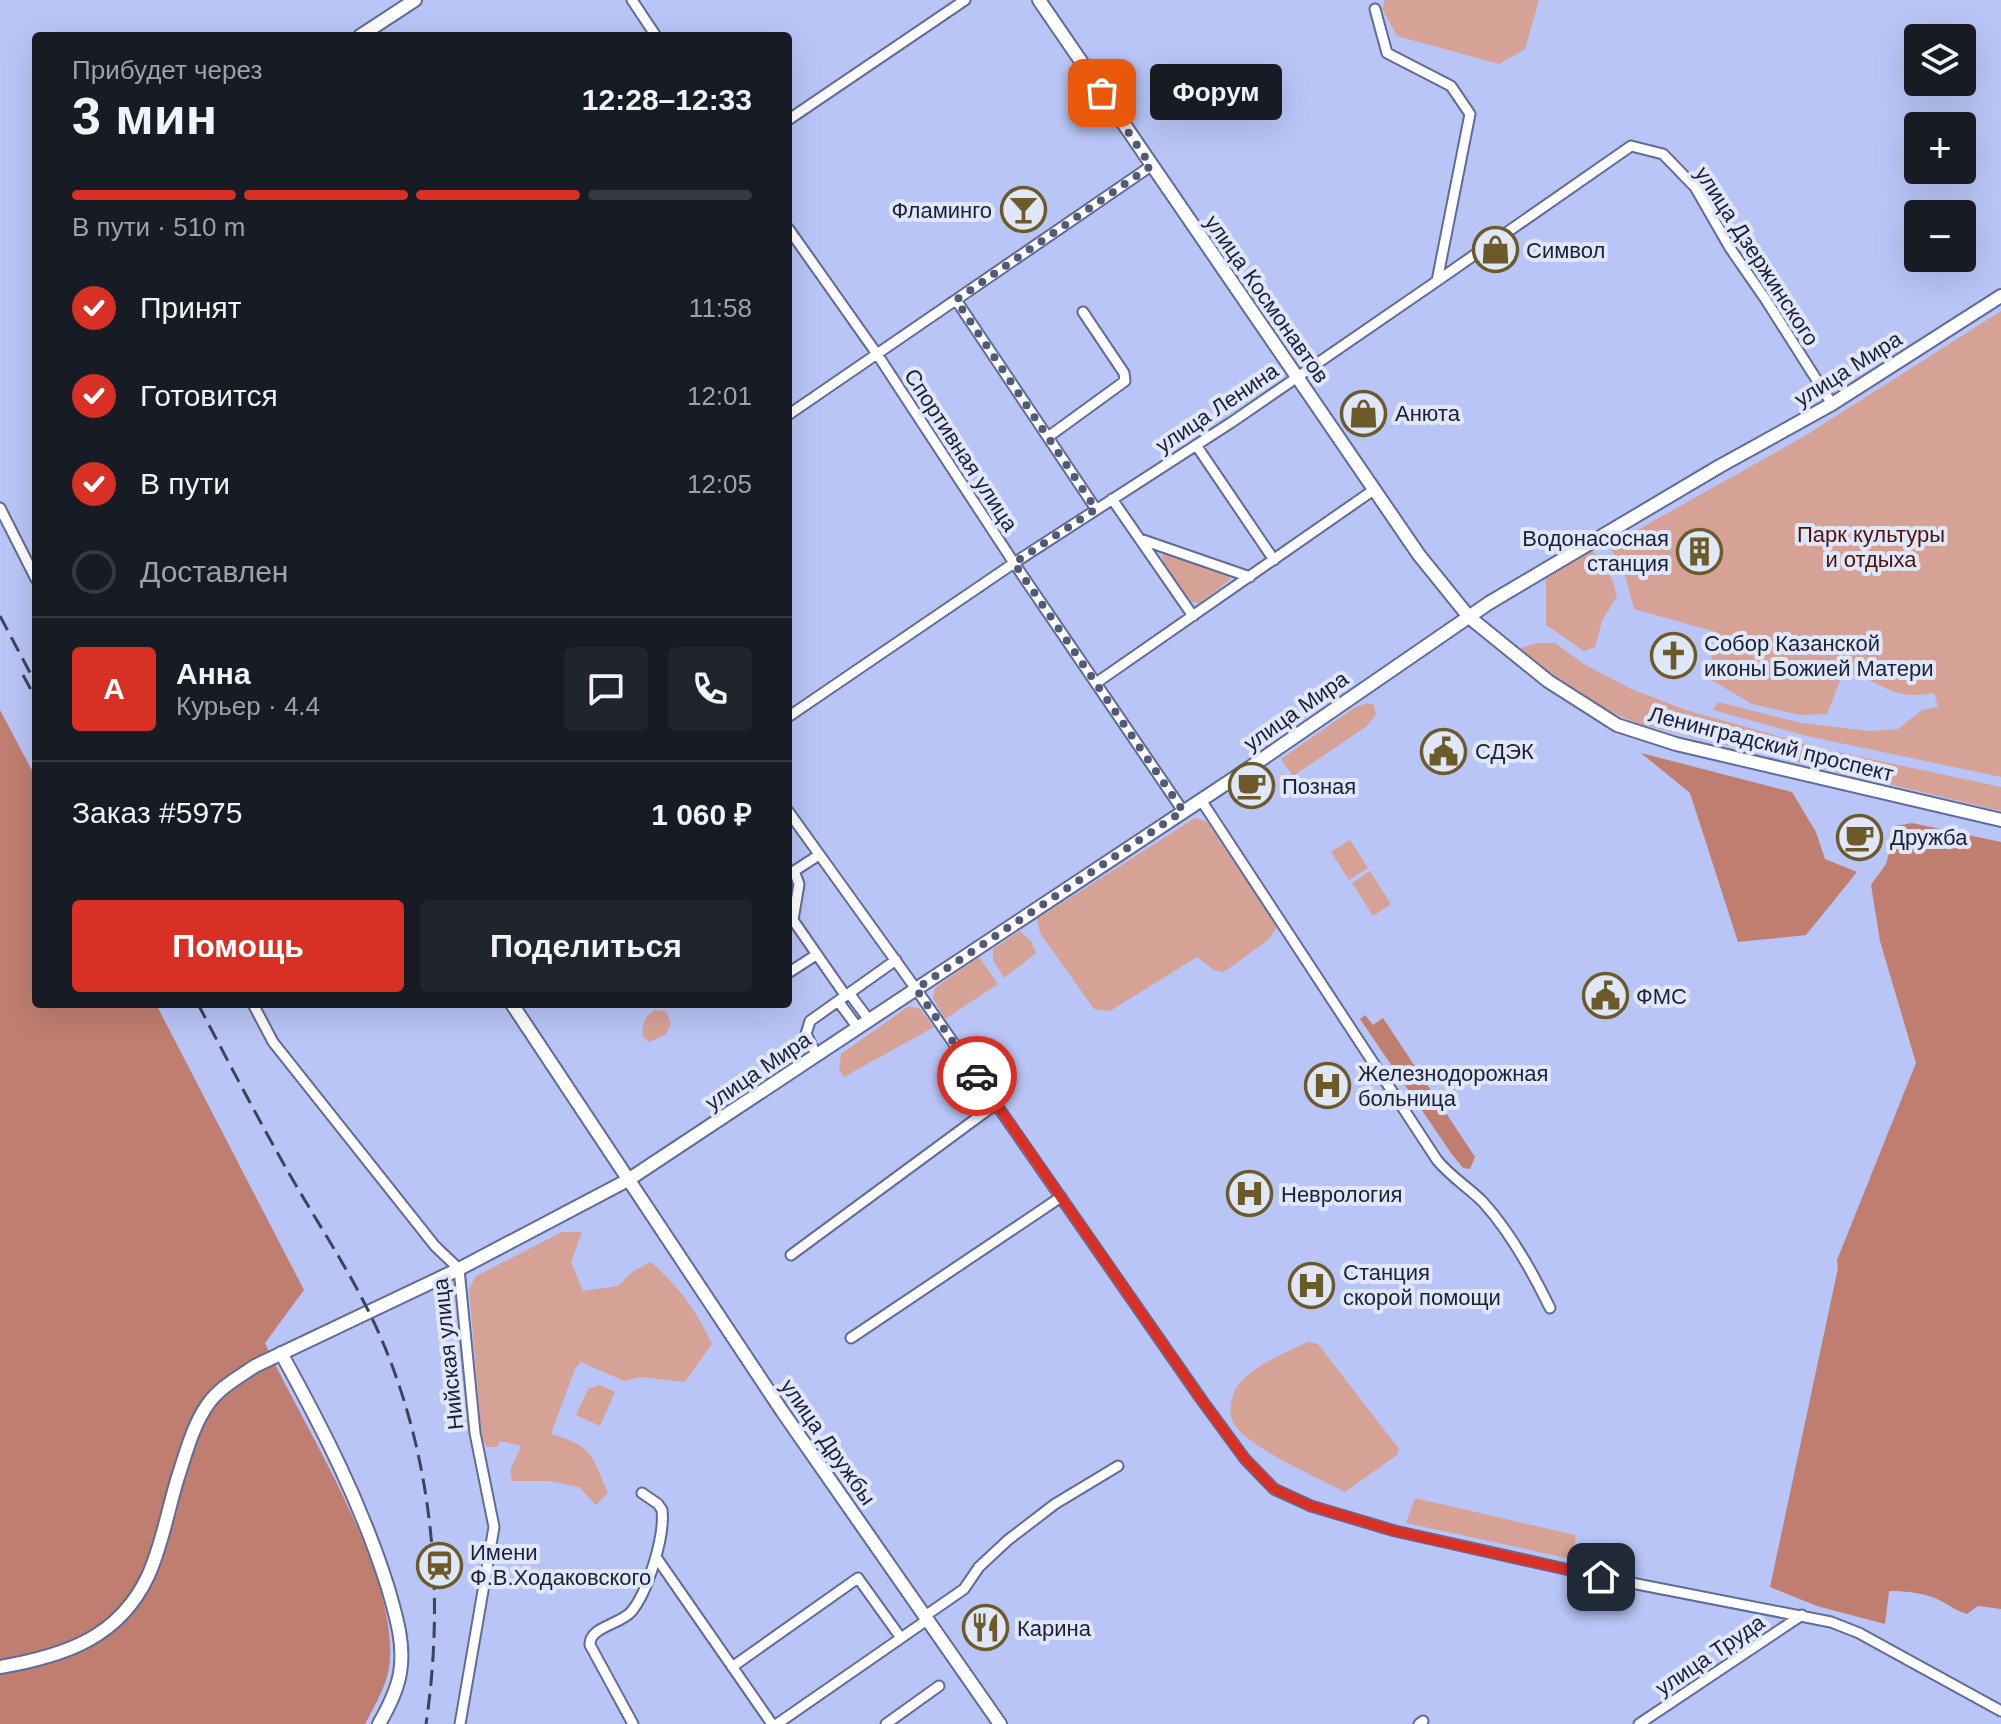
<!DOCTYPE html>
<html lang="ru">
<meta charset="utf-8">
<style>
:root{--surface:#171b24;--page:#20242c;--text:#f1f3f6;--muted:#9ea1a6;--line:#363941;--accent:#d93025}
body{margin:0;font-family:Helvetica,sans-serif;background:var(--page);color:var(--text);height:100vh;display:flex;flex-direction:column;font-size:30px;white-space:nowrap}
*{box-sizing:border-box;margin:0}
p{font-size:26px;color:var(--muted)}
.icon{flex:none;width:44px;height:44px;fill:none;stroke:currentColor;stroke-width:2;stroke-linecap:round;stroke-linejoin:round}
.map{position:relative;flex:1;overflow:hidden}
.details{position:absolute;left:32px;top:32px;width:760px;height:976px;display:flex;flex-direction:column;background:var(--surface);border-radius:8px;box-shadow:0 8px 32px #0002}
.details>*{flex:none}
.controls{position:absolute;left:1904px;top:24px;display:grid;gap:16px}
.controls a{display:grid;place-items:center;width:72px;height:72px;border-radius:8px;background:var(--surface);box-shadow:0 8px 32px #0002;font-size:40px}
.pin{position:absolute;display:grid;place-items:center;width:68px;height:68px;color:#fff;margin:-34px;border-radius:16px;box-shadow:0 4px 12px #0006}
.courier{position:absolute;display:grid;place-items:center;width:80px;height:80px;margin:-40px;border:6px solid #d93025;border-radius:50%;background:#fff;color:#222;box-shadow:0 2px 10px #0007}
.bubble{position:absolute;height:56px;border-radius:8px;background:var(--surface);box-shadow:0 8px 32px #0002;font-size:26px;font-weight:800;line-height:56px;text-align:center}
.headline em{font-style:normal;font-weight:800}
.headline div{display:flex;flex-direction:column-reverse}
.headline{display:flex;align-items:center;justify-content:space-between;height:136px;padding:0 40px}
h1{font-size:52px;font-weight:800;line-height:60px}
.bar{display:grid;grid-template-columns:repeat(4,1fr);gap:12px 8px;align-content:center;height:96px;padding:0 40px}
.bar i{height:10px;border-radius:6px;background:var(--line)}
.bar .active{background:var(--accent)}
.bar p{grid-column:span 4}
.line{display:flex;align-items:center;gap:20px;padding:0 40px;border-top:2px solid var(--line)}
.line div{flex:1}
.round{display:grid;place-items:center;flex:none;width:84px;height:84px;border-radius:8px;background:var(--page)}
ol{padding:0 40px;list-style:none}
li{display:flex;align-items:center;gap:24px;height:88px}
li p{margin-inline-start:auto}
li .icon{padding:8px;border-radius:50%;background:var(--accent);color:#fff;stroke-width:4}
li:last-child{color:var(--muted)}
li i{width:44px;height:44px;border:4px solid var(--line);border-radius:50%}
.action{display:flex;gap:16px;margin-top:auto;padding:16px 40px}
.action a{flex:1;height:92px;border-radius:8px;background:var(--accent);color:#fff;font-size:32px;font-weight:800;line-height:92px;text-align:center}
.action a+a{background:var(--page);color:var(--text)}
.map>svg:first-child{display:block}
.green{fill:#d6a296}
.forest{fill:#bf7e70}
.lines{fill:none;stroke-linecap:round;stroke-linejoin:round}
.street-casing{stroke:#606b97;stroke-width:13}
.secondary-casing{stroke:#606b97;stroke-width:16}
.street{stroke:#fff;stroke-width:9}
.secondary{stroke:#fff;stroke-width:12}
.rail{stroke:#3c435c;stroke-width:3;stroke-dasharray:16 8;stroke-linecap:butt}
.done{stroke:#525a77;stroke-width:8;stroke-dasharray:0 14.4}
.route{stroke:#d93025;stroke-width:10}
.labels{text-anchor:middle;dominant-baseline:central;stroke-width:8;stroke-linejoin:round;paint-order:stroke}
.poi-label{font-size:22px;fill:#1b2032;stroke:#e1e7fb;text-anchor:start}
.street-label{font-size:22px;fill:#1b2032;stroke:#e1e7fb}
.park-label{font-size:22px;fill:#4f1307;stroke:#e1e7fb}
</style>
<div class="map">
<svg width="2001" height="1724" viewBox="0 0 2001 1724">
<rect width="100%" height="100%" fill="#b8c5f6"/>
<path class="green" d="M1385 0H1539L1525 49 1499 64 1397 36 1382 9Z
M2001 311V777L1807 736 1713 710 1718 702 1801 723 1870 731 1898 729 1922 710 1938 707 1934 693C1887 702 1883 678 1843 673L1827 714 1800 715 1752 704 1708 678 1716 632 1634 609 1624 572 1609 546 1803 437Z
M1592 550 1612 579 1617 596 1602 621 1595 647 1584 651 1546 625V579Z
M1166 553 1228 573 1230 580 1199 603 1192 602 1163 563 1162 556Z
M1538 643H1555L1584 664 1631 689 1686 710 1819 748 2001 787V811L1640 724C1593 706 1557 682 1520 648Z
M1367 703 1373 704 1376 714 1367 726 1293 776 1281 759 1354 708Z
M1195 818 1207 822 1277 927 1268 940 1224 972 1214 970 1197 957 1110 1011 1094 1009 1040 933 1037 919Z
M1350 840 1368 868 1349 880 1331 852Z
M1370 871 1391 904 1373 916 1352 883Z
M1020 931 1031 941 1036 953 1004 978 993 960V949Z
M979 957 998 984 945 1019 933 998 935 988Z
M909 1006 920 1009 934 1027 844 1077 839 1069 841 1054Z
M655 1010 666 1011 671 1024 665 1035 649 1042 643 1037C641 1025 645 1016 655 1010Z
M562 1232H582L571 1262 583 1291 618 1286 632 1272 651 1262C679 1287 696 1310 712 1344L685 1382 641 1377 624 1381 581 1362 575 1369 551 1434C593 1446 592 1456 608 1493L596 1505 579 1487 550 1481H512L510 1471 521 1446 500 1441 497 1447H487L482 1439 469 1289 476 1276Z
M1308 1342 1318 1344 1399 1449 1397 1455 1345 1492C1320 1479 1248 1447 1234 1424 1227 1413 1231 1394 1239 1384 1256 1364 1285 1353 1308 1342Z
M599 1385 615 1392 600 1426 576 1415 588 1389Z
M1415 1498 1575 1535 1576 1560 1406 1523Z"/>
<path class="forest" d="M0 710 36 778V1004H156L304 1290 265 1343C303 1427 402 1576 389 1668 386 1687 374 1707 365 1724H0Z
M1641 753 1792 792 1816 832 1825 859 1857 872 1806 935 1738 942 1690 793Z
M1912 823 2001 842V1609L1978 1606 1967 1614C1957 1611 1952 1607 1943 1602 1928 1593 1906 1591 1889 1591L1885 1624 1817 1606 1770 1587 1838 1268 1837 1260 1916 1063 1880 941 1871 885 1886 864 1896 826Z
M1365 1015 1373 1025 1383 1018 1475 1157 1470 1169 1463 1168 1451 1153 1360 1019Z"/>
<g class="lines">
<defs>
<path id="street" d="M632 0 656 36
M788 120 965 0
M788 228 877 354 1014 563 1183 811
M1437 281 1631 146 1663 154 1695 187 1730 248 1766 300 1832 404
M956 300 1096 509
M788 415 1151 166
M1048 437 1125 381 1124 373 1083 312
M1196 445 1274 560
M1112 499 1193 616
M0 508 36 579
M1140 539 1250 577
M1096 683 1375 489
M788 717 1014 563 1232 422 1437 281 1470 114 1451 86 1387 53 1375 9
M1201 800 1437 1160C1451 1177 1468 1187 1483 1202 1511 1233 1532 1271 1550 1308
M788 811 916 989 1201 1399 1245 1459 1274 1489 1311 1506 1395 1531 1440 1541 1601 1577 1831 1622 1859 1633 2001 1711
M794 871 799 884 793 920 845 995
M788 875 819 855
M788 973 816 955
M849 993 869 1020
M838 1001 858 1028
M253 1004 273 1042 435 1246 459 1269 475 1433 494 1527 460 1724
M817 1056 806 1034 810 1021 896 960
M791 1255 996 1104
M851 1338 1061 1197
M656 1557 772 1724
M925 1616 964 1589 979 1567 1008 1540 1055 1504 1118 1466
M732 1667 858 1578 901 1638
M633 1724 590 1645C589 1627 619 1625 631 1612 648 1592 665 1536 662 1510L658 1504 642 1493
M777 1724 927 1620
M886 1724 939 1686
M1419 1724 1423 1721
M1639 1724 1802 1615"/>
<path id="secondary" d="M1039 0 1419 555 1469 617 1548 681 1617 725 1676 744 2001 820
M360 36 415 0
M512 1004 782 1411 1000 1724
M281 1353C323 1429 362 1505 388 1588 396 1616 405 1644 400 1673 397 1691 388 1708 379 1724
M0 1667C64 1656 119 1638 148 1576 162 1546 168 1509 178 1477 186 1453 193 1425 208 1404 220 1387 239 1377 255 1366L459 1269 628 1180 1236 777 1489 603 1720 466 1832 404 2001 296"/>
</defs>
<use href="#street" class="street-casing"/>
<use href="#secondary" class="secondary-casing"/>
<use href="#street" class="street"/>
<use href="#secondary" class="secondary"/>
<path class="rail" d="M0 616 36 684
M23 675 36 699
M198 1004C228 1061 258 1119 290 1175 321 1229 356 1280 381 1338 433 1459 445 1595 426 1724"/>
</g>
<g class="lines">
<path class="done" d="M977 1076 916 989 1183 811 1014 563 1096 509 956 300 1151 166 1102 93"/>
<path class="route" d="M977 1076 1201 1399 1245 1459 1274 1489 1311 1506 1395 1531 1601 1577"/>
</g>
<defs>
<symbol id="bar-ring" viewBox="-11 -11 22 22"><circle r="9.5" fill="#e1e7fb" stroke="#6a5b29" stroke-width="1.5"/><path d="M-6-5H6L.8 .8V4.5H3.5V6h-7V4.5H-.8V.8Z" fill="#6a5b29"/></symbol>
<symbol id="shop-ring" viewBox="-11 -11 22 22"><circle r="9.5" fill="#e1e7fb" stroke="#6a5b29" stroke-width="1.5"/><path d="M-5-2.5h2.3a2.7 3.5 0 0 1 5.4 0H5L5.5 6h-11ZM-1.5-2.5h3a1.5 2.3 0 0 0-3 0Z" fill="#6a5b29"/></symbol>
<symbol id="building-ring" viewBox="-11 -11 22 22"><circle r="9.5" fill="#e1e7fb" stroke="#6a5b29" stroke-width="1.5"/><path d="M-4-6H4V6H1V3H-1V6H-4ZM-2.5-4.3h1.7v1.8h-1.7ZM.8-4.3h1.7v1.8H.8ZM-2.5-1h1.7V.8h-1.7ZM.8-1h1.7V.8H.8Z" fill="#6a5b29"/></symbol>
<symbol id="church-ring" viewBox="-11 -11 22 22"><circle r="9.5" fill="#e1e7fb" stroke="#6a5b29" stroke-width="1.5"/><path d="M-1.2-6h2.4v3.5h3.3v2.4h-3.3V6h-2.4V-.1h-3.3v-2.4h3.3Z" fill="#6a5b29"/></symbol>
<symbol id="civic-ring" viewBox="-11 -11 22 22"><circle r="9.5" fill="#e1e7fb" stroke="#6a5b29" stroke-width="1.5"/><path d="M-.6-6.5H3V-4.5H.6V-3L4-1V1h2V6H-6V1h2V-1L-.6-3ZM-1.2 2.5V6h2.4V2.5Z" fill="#6a5b29"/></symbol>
<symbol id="cafe-ring" viewBox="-11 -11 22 22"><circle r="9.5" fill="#e1e7fb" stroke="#6a5b29" stroke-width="1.5"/><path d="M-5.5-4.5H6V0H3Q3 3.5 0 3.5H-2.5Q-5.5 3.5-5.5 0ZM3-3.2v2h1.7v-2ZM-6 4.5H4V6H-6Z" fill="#6a5b29"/></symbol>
<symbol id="hospital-ring" viewBox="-11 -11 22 22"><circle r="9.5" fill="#e1e7fb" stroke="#6a5b29" stroke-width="1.5"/><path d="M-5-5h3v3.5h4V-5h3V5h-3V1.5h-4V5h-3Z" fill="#6a5b29"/></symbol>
<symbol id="station-ring" viewBox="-11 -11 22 22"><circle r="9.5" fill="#e1e7fb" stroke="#6a5b29" stroke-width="1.5"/><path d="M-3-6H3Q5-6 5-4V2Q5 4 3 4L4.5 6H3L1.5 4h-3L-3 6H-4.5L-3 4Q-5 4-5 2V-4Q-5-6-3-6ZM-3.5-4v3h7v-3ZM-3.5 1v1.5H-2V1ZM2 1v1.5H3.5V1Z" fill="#6a5b29"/></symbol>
<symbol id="restaurant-ring" viewBox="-11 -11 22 22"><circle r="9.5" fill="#e1e7fb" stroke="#6a5b29" stroke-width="1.5"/><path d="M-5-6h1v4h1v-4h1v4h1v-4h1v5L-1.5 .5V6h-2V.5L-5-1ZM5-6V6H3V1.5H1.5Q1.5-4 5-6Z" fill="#6a5b29"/></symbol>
</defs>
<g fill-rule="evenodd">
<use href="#bar-ring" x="998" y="184" width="51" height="51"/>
<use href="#shop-ring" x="1470" y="224" width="51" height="51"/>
<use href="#shop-ring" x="1338" y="388" width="51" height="51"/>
<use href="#building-ring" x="1674" y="526" width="51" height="51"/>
<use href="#church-ring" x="1648" y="630" width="51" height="51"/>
<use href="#civic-ring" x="1418" y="726" width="51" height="51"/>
<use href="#cafe-ring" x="1226" y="760" width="51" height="51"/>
<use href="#cafe-ring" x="1834" y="812" width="51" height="51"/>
<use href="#civic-ring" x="1580" y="970" width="51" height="51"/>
<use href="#hospital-ring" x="1302" y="1060" width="51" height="51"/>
<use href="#hospital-ring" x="1224" y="1168" width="51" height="51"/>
<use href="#hospital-ring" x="1286" y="1260" width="51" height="51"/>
<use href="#station-ring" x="414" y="1540" width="51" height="51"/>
<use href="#restaurant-ring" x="960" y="1602" width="51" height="51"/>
</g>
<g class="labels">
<g class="poi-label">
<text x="992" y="210" text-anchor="end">Фламинго</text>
<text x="1526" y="250">Символ</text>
<text x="1395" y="413">Анюта</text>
<text x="1669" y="538" text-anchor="end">Водонасосная<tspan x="1669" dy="25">станция</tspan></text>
<text x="1704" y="643">Собор Казанской<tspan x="1704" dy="25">иконы Божией Матери</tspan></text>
<text x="1475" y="751">СДЭК</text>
<text x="1282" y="786">Позная</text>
<text x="1890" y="837">Дружба</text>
<text x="1636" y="996">ФМС</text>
<text x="1358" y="1073">Железнодорожная<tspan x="1358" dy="25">больница</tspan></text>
<text x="1281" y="1194">Неврология</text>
<text x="1343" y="1272">Станция<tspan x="1343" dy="25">скорой помощи</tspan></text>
<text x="470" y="1552">Имени<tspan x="470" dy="25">Ф.В.Ходаковского</tspan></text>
<text x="1017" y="1628">Карина</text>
</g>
<g class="street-label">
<text transform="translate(1757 256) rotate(57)">улица Дзержинского</text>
<text transform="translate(1267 299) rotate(55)">улица Космонавтов</text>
<text transform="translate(1848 369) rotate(-32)">улица Мира</text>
<text transform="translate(1217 408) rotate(-34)">улица Ленина</text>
<text transform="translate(961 450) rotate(57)">Спортивная улица</text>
<text transform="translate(1296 711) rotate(-35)">улица Мира</text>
<text transform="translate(1771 744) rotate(14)">Ленинградский проспект</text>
<text transform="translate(758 1071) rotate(-34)">улица Мира</text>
<text transform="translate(448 1354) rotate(-96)">Нийская улица</text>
<text transform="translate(828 1442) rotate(55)">улица Дружбы</text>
<text transform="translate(1710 1655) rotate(-34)">улица Труда</text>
</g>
<g class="park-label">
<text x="1871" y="534">Парк культуры<tspan x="1871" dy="25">и отдыха</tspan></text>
</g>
</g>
</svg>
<div class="controls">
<a><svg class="icon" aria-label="layers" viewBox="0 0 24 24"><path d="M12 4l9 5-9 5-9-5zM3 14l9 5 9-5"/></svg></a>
<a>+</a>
<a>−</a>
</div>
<div class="pin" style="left:1102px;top:93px;background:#ea580c"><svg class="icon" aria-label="bag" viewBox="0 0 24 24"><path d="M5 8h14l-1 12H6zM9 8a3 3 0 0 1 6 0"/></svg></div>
<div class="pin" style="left:1601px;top:1577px;background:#1f2937"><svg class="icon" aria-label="home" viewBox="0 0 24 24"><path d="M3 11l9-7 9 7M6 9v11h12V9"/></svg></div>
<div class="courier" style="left:977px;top:1076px"><svg class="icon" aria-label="car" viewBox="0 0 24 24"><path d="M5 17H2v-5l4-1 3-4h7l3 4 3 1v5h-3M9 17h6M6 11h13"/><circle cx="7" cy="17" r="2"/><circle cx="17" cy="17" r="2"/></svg></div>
<div class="bubble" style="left:1150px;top:64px;width:132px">Форум</div>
<section class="details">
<div class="headline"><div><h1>3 мин</h1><p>Прибудет через</p></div><em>12:28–12:33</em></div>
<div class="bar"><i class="active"></i><i class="active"></i><i class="active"></i><i></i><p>В пути · 510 m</p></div>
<ol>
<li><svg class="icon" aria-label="check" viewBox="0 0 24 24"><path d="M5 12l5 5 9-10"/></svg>Принят<p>11:58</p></li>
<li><svg class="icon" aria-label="check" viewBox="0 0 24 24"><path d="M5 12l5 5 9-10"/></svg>Готовится<p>12:01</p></li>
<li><svg class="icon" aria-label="check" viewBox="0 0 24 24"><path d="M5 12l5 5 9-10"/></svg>В пути<p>12:05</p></li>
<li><i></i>Доставлен</li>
</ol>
<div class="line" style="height:144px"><b class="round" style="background:var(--accent);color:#fff">А</b><div><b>Анна</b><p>Курьер · 4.4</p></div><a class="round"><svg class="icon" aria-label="chat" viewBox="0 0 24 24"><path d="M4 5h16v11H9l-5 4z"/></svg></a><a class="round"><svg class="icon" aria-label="phone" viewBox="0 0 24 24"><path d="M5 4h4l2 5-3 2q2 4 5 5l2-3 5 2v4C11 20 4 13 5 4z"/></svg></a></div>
<div class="line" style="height:104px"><div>Заказ #5975</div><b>1 060 ₽</b></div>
<div class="action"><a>Помощь</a><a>Поделиться</a></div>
</section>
</div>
